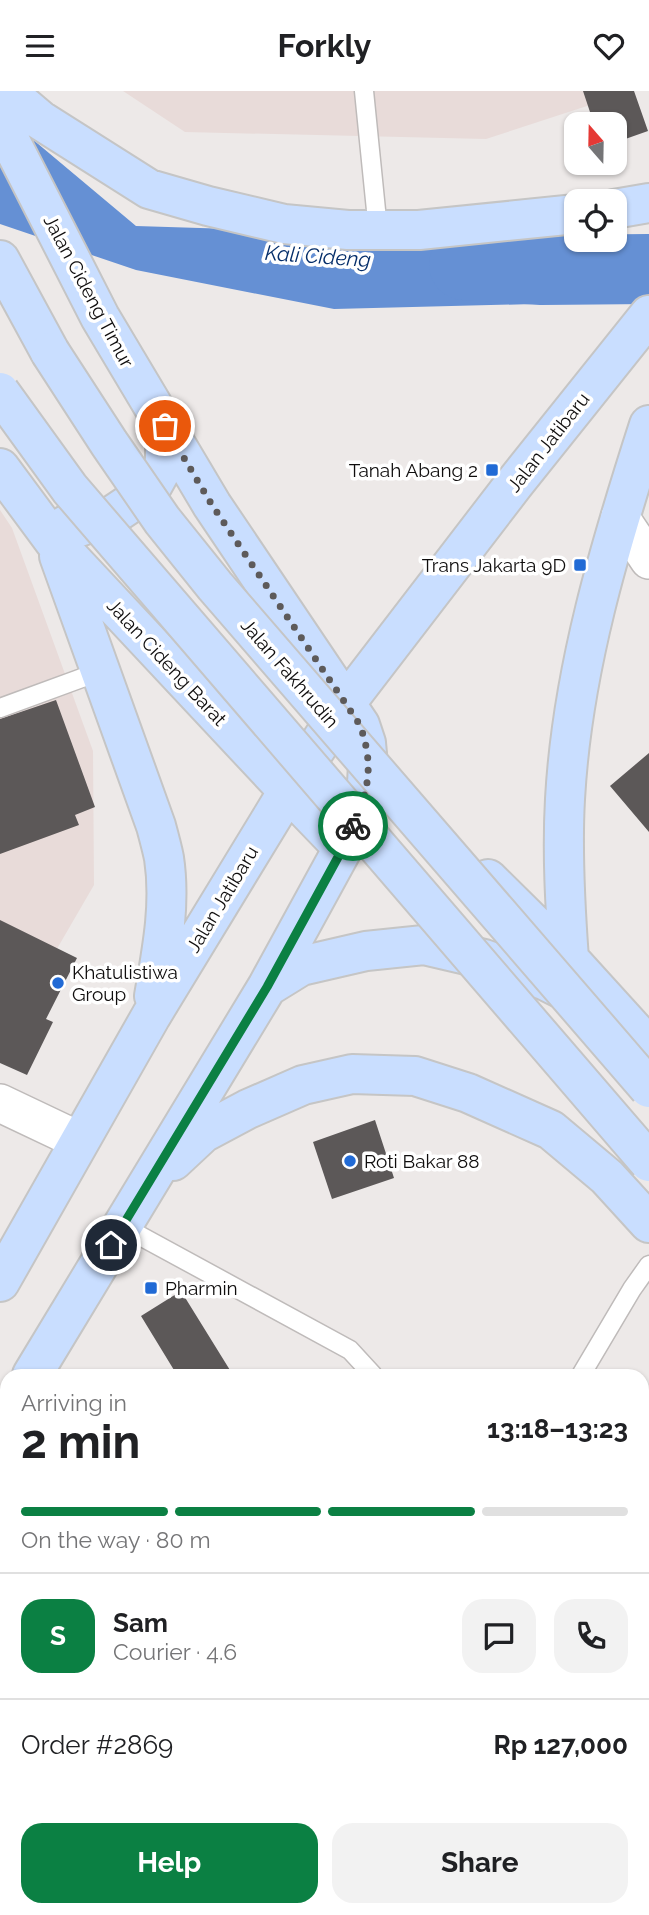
<!DOCTYPE html>
<meta charset="utf-8">
<style>
:root{--surface:#fff;--page:#f2f2f2;--text:#202124;--muted:#757577;--line:#e0e0e0;--accent:#0b8043}
body{margin:0;font-family:Raleway,sans-serif;background:var(--page);color:var(--text);height:100vh;display:flex;flex-direction:column;font-size:26px;white-space:nowrap}
*{box-sizing:border-box;margin:0}
p{font-size:23px;color:var(--muted)}
.icon{flex:none;width:38px;height:38px;fill:none;stroke:currentColor;stroke-width:2;stroke-linecap:round;stroke-linejoin:round}
.map{position:relative;flex:1;overflow:hidden}
.sheet{position:absolute;left:0px;top:1278px;width:649px;height:548px;display:flex;flex-direction:column;background:var(--surface);border-radius:21px 21px 0 0;box-shadow:0 2px 5px #0004}
.sheet>*{flex:none}
.needle{width:46px;rotate:340deg}
.tools{position:absolute;left:564px;top:21px;display:grid;gap:14px}
.tools a{display:grid;place-items:center;width:63px;height:63px;border-radius:14px;background:var(--surface);box-shadow:0 2px 5px #0004;font-size:35px}
.pin{position:absolute;display:grid;place-items:center;width:60px;height:60px;color:#fff;margin:-30px;border:4px solid #fff;border-radius:50%;box-shadow:0 2px 7px #0007}
.courier{position:absolute;display:grid;place-items:center;width:70px;height:70px;margin:-35px;border:5px solid #0b8043;border-radius:50%;background:#fff;color:#222;box-shadow:0 2px 9px #0007}
.overview em{font-style:normal;font-weight:700}
.overview div{display:flex;flex-direction:column-reverse}
.overview{display:flex;align-items:center;justify-content:space-between;height:119px;padding:0 21px}
h1{font-size:46px;font-weight:700;line-height:52px}
.bar{display:grid;grid-template-columns:repeat(4,1fr);gap:10px 7px;align-content:center;height:84px;padding:0 21px}
.bar i{height:9px;border-radius:5px;background:var(--line)}
.bar .current{background:var(--accent)}
.bar p{grid-column:span 4}
.line{display:flex;align-items:center;gap:18px;padding:0 21px;border-top:2px solid var(--line)}
.line div{flex:1}
.round{display:grid;place-items:center;flex:none;width:74px;height:74px;border-radius:21px;background:var(--page)}
.primary-button{display:flex;gap:14px;margin-top:auto;padding:14px 21px}
.primary-button a{flex:1;height:80px;border-radius:21px;background:var(--accent);color:#fff;font-size:28px;font-weight:700;line-height:80px;text-align:center}
.primary-button a+a{background:var(--page);color:var(--text)}
header{display:flex;justify-content:space-between;align-items:center;height:91px;padding:0 21px;background:var(--surface);font-size:32px;font-weight:700}
.map>svg:first-child{display:block}
.built{fill:#e8dbd9}
.water{fill:#6590d4}
.lines{fill:none;stroke-linecap:round;stroke-linejoin:round}
.stream{stroke:#6590d4;stroke-width:12}
.river{stroke:#6590d4;stroke-width:70}
.building{fill:#5c5858}
.service-casing{stroke:#bfbbba;stroke-width:21}
.minor-casing{stroke:#bfbbba;stroke-width:40}
.primary-casing{stroke:#c5c5c5;stroke-width:42}
.service{stroke:#fff;stroke-width:18}
.minor{stroke:#fff;stroke-width:37}
.primary{stroke:#c9deff;stroke-width:38}
.primary-bridge-casing{stroke:#c5c5c5;stroke-width:42;stroke-linecap:butt}
.primary-bridge{stroke:#c9deff;stroke-width:38}
.done{stroke:#5d5a5a;stroke-width:7;stroke-dasharray:0 12.6}
.route{stroke:#0b8043;stroke-width:9}
.poi-dot{fill:#216ad5;stroke:#fff;stroke-width:2.5}
.labels{text-anchor:middle;dominant-baseline:central;stroke-width:7;stroke-linejoin:round;paint-order:stroke}
.street-label{font-size:19px;fill:#0f0d0d;stroke:#fff}
.poi-label{font-size:19px;fill:#0f0d0d;stroke:#fff;text-anchor:start}
.water-label{font-size:21px;font-style:italic;fill:#052e6a;stroke:#fff}
</style>
<header><svg class="icon" aria-label="menu" viewBox="0 0 24 24"><path d="M4 6h16M4 12h16M4 18h16"/></svg>Forkly<svg class="icon" aria-label="heart" viewBox="0 0 24 24"><path d="M12 20l-8-8c-3-5 5-10 8-4 3-6 11-1 8 4z"/></svg></header>
<div class="map">
<svg width="649" height="1824" viewBox="0 0 649 1824">
<rect width="100%" height="100%" fill="#ede9e8"/>
<path class="built" d="M123 0H633L486 48 185 41Z
M0 419 12 437 93 660 94 794 0 956Z"/>
<path class="water" d="M0 21 136 135 586 149 533 213 334 218 136 179 0 133Z"/>
<g class="lines">
<path class="stream" d="M642 1432 649 1413
M642 1809 649 1801
M381 1824 384 1818
M629 1824 634 1818"/>
<path class="river" d="M464 174 542 179 649 178"/>
</g>
<path class="building" d="M583 0H634L648 40 614 52V33H594Z
M56 609 95 716 75 724 79 734 0 763V628Z
M649 662V741L610 695Z
M0 829 77 867 46 928 53 931 27 984 0 972Z
M375 1029 394 1087 332 1108 313 1051Z
M181 1200 233 1284H177L141 1225Z"/>
<g class="lines">
<defs>
<path id="service" d="M364 0 378 139
M0 617 101 580
M122 1135 350 1259 373 1284
M581 1284 632 1198 649 1174
M642 1763 649 1758"/>
<path id="minor" d="M620 426 649 469
M0 1012 80 1050
M0 1682 7 1681
M0 1812 7 1811
M323 1824 324 1818"/>
<path id="primary" d="M6 0 40 29 149 98 208 115 284 133 348 139H419L576 123
M0 30 100 226 165 335 212 414 360 634 366 652 368 674 367 692 365 708 343 757 267 896 32 1284
M614 118 649 112
M0 169 50 261
M0 377 54 450 288 700 343 757
M66 434 79 436 113 424 150 399 165 372V335
M59 465 156 735C159 746 162 757 164 767 171 813 162 859 154 905
M488 788 569 868 649 956
M569 868C565 814 562 762 565 708 572 580 610 455 649 334
M267 896 301 875 366 860 424 854 484 868 544 889 572 903
M173 1070 203 1042 248 1018 303 994 352 983 415 985 468 1002 551 1039 607 1086 649 1132
M0 1191 151 925 288 700 346 612 514 393 649 224
M0 1338 7 1326"/>
</defs>
<use href="#service" class="service-casing"/>
<use href="#minor" class="minor-casing"/>
<use href="#primary" class="primary-casing"/>
<use href="#service" class="service"/>
<use href="#minor" class="minor"/>
<use href="#primary" class="primary"/>
<defs>
<path id="primary-bridge" d="M50 261 109 352 162 429 215 495 649 997
M0 301 70 398 649 1071"/>
</defs>
<use href="#primary-bridge" class="primary-bridge-casing"/>
<use href="#primary-bridge" class="primary-bridge"/>
</g>
<g class="lines">
<path class="done" d="M165 335 212 414 360 634C374 674 369 698 353 735"/>
<path class="route" d="M111 1154 267 896 343 757 353 735"/>
</g>
<g class="poi-dot">
<rect x="485" y="372" width="14" height="14" rx="3.5"/>
<rect x="573" y="467" width="14" height="14" rx="3.5"/>
<circle cx="58" cy="892" r="7"/>
<circle cx="350" cy="1070" r="7"/>
<rect x="144" y="1190" width="14" height="14" rx="3.5"/>
</g>
<g class="labels">
<g class="street-label">
<text transform="translate(89 200) rotate(62)">Jalan Cideng Timur</text>
<text transform="translate(548 351) rotate(-52)">Jalan Jatibaru</text>
<text transform="translate(167 571) rotate(47)">Jalan Cideng Barat</text>
<text transform="translate(290 582) rotate(49)">Jalan Fakhrudin</text>
<text transform="translate(222 808) rotate(-59)">Jalan Jatibaru</text>
</g>
<g class="poi-label">
<text x="478" y="379" text-anchor="end">Tanah Abang 2</text>
<text x="566" y="474" text-anchor="end">Trans Jakarta 9D</text>
<text x="72" y="881">Khatulistiwa<tspan x="72" dy="22">Group</tspan></text>
<text x="364" y="1070">Roti Bakar 88</text>
<text x="165" y="1197">Pharmin</text>
</g>
<g class="water-label">
<text transform="translate(318 165) rotate(4)">Kali Cideng</text>
</g>
</g>
</svg>
<div class="tools">
<a><svg class="needle" viewBox="-14 -14 28 28"><path d="M0-13l5 13h-10z" fill="#e53935"/><path d="M0 13l5-13h-10z" fill="#757577"/></svg></a>
<a><svg class="icon" aria-label="locate" viewBox="0 0 24 24"><circle cx="12" cy="12" r="6"/><path d="M12 2v4M12 18v4M2 12h4M18 12h4"/></svg></a>
</div>
<div class="pin" style="left:165px;top:335px;background:#ea580c"><svg class="icon" aria-label="bag" viewBox="0 0 24 24"><path d="M5 8h14l-1 12H6zM9 8a3 3 0 0 1 6 0"/></svg></div>
<div class="pin" style="left:111px;top:1154px;background:#1f2937"><svg class="icon" aria-label="home" viewBox="0 0 24 24"><path d="M3 11l9-7 9 7M6 9v11h12V9"/></svg></div>
<div class="courier" style="left:353px;top:735px"><svg class="icon" aria-label="bike" viewBox="0 0 24 24"><circle cx="6" cy="16" r="4"/><circle cx="18" cy="16" r="4"/><path d="M6 16l4-8h5l3 8M10 8l3 8H6M13 5h3"/></svg></div>
<section class="sheet">
<div class="overview"><div><h1>2 min</h1><p>Arriving in</p></div><em>13:18–13:23</em></div>
<div class="bar"><i class="current"></i><i class="current"></i><i class="current"></i><i></i><p>On the way · 80 m</p></div>
<div class="line" style="height:126px"><b class="round" style="background:var(--accent);color:#fff">S</b><div><b>Sam</b><p>Courier · 4.6</p></div><a class="round"><svg class="icon" aria-label="chat" viewBox="0 0 24 24"><path d="M4 5h16v11H9l-5 4z"/></svg></a><a class="round"><svg class="icon" aria-label="phone" viewBox="0 0 24 24"><path d="M5 4h4l2 5-3 2q2 4 5 5l2-3 5 2v4C11 20 4 13 5 4z"/></svg></a></div>
<div class="line" style="height:91px"><div>Order #2869</div><b>Rp 127,000</b></div>
<div class="primary-button"><a>Help</a><a>Share</a></div>
</section>
</div>
